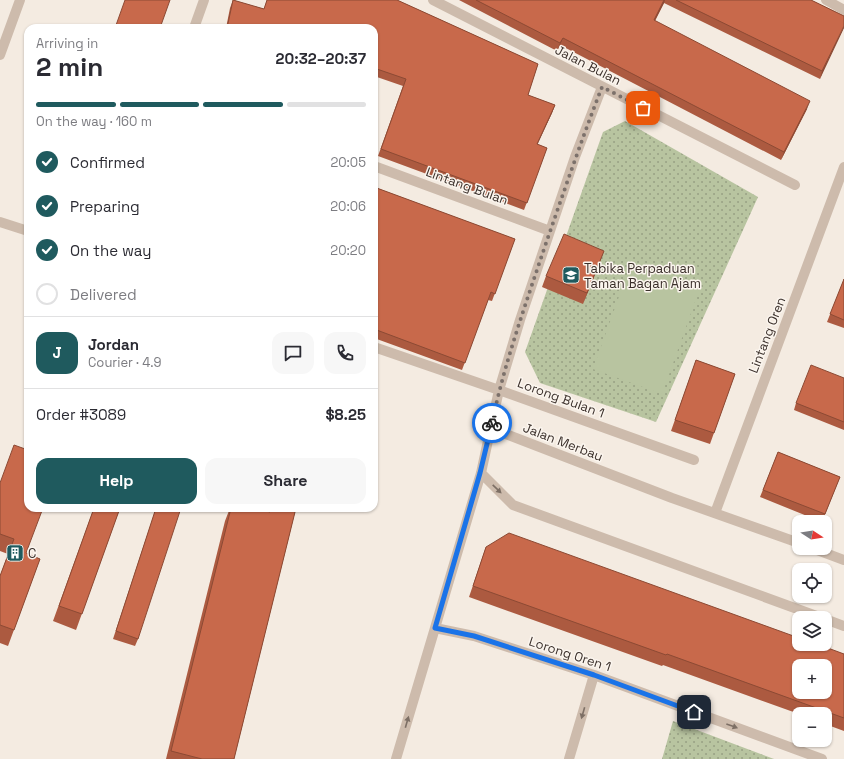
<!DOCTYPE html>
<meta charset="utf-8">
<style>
:root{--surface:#fff;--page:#f7f7f7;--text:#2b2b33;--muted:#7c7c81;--line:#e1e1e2;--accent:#1f5a5e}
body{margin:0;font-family:"Space Grotesk",sans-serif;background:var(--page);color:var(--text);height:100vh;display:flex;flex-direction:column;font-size:15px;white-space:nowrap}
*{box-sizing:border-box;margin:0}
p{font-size:13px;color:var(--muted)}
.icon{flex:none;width:22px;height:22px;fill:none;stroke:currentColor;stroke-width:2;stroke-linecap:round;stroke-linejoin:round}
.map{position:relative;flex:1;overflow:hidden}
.drawer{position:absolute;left:24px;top:24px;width:354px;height:488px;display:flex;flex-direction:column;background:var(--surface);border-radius:12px;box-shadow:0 1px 3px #0004}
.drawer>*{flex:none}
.needle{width:26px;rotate:102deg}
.buttons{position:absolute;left:792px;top:515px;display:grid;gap:8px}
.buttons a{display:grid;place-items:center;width:40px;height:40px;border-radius:8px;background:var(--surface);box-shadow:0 1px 3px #0004;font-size:20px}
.pin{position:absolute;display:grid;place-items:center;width:34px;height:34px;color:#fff;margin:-17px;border-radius:8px;box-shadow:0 2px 6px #0006}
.courier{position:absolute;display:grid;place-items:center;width:40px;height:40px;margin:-20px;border:3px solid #1a73e8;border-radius:50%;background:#fff;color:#222;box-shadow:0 1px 5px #0007}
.headline em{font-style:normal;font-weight:700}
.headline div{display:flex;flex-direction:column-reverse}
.headline{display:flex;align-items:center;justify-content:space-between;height:68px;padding:0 12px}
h1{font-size:26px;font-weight:700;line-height:30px}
.bar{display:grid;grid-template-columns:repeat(4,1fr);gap:6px 4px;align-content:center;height:48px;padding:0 12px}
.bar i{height:5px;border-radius:3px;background:var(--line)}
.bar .on{background:var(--accent)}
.bar p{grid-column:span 4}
.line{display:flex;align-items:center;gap:10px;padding:0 12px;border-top:1px solid var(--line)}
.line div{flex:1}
.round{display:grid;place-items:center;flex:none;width:42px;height:42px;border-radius:12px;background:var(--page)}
ol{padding:0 12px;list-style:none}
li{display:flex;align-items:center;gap:12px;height:44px}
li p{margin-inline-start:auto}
li .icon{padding:4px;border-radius:50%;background:var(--accent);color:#fff;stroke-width:4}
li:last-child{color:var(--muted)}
li i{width:22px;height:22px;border:2px solid var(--line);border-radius:50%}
.primary-button{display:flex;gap:8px;margin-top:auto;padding:8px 12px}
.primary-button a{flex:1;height:46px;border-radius:12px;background:var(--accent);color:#fff;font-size:16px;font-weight:700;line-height:46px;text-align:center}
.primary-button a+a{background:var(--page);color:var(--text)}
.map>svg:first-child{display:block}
.grass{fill:url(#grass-dots)}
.garden{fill:#b8c4a0}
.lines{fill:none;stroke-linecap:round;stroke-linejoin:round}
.minor{stroke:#cdbbac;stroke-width:10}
.wall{fill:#ac5a40}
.shaded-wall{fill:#8c4a34}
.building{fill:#c8694b;stroke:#8c4a34;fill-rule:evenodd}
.oneway{fill:#7d6f65}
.done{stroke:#7c716b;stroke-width:4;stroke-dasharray:0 7.2}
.route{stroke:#1a73e8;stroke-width:5}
.labels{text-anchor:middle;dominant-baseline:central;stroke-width:3;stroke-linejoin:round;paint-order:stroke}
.street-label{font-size:13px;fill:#3b302b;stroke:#fbf5ee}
.poi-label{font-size:13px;fill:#3b302b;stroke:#fbf5ee;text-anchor:start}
</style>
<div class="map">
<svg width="844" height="759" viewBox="0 0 844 759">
<defs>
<pattern id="grass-dots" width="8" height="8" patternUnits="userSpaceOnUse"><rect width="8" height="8" fill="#b8c4a0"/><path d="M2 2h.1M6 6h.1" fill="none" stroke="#97a083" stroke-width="1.8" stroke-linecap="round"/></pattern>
</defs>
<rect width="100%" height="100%" fill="#f4ebe1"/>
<path class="grass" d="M625 121 758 197 656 422 540 383 525 352 603 132Z
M673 721 774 759H662Z"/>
<path class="garden" d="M631 263 700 288 662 394 593 369Z"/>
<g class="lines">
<path class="minor" d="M433 0 795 185
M826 0 844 10
M194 28 204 0
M0 55 20 0
M374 166 550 231
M0 222 28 231
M374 347 499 390 694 460
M490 428 672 498 799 543
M481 473 513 505 822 618
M715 513 844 167
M812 548 844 560
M825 619 844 626
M435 628 481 473 499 390 520 320 575 157 602 87
M396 759 435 628 474 636 594 675 822 759
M569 759 594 675"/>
</g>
<path class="wall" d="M233 0 264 9 267 0H397L538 64 528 95 555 105 552 113 537 144 547 148 524 210 378 156 403 86 374 76V28H226L230 8Z
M459 0H811L844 16 820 79 664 3 655 21 807 109 781 160 560 45 557 51Z
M374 187 515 239 492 301 488 300 462 370 374 338Z
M600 262 583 304 542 287 546 276Z
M844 279V328L827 322Z
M696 360 735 374 710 444 671 431Z
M844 378V430L794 410 796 403Z
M778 452 840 477 822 522 760 497Z
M0 483 26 553 40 559 8 646 0 643V576L8 554 0 551Z
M94 508H120L76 630 53 621Z
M156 508 138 639 135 646 113 639Z
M230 508H256L268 511 269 508H296L234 759H166L225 521Z
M486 547 844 654V731L825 724V714H799L663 665 662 666 469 597Z"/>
<path class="shaded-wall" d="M664 0H665L664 3 651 28 654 20Z
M844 26V28L820 79 822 71Z
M563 38 560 45 557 51 560 43Z
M810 101 807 109 781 160 784 152Z
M555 105 552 113 534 152 537 144Z
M604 251 600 262 583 304 587 293Z"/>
<path class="building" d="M125 0H170L160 28H115Z
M233 0 264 9 267 0H397L538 64 528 95 555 105 537 144 547 148 527 203 381 149 406 79 374 68V28H227Z
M476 0H664L654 20 810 101 784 152 563 38 560 43Z
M676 0H811L844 16V26L822 71Z
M374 187 515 239 495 294 491 292 465 363 374 329Z
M564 234 604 251 587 293 546 276Z
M844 279V320L830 314Z
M696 360 735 374 714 433 675 420Z
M811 365 844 378V422L796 403Z
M14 445 28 450V508H43L26 553 40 559 14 630 0 625V576L14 539 0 534V483Z
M778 452 840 477 825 514 763 490Z
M94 508H120L82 614 59 606Z
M156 508H181L138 639 116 631Z
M231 508H256L270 512 271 508H296L234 759H202L171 751Z
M509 533 799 638V644H817L844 654V718L667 654 666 655 473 586 486 547ZM799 666H825V692H799Z"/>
<defs><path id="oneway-solid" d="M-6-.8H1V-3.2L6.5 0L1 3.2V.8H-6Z"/></defs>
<g class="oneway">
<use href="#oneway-solid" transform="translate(497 489) rotate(44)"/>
<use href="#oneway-solid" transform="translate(583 713) rotate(106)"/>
<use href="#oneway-solid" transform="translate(407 722) rotate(-74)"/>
<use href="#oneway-solid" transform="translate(732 726) rotate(20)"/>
</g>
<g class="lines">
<path class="done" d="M492 423C504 365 524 309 543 252 562 197 581 141 602 87L643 108"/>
<path class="route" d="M492 423 480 473 435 628 474 636 594 675 694 712"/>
</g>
<defs>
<symbol id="school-square" viewBox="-11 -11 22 22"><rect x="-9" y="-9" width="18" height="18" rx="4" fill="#1f5a5e" stroke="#fbf5ee"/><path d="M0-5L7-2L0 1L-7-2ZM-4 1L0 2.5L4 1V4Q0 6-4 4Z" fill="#fff"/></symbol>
<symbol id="building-square" viewBox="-11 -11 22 22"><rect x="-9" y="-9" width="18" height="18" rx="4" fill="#1f5a5e" stroke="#fbf5ee"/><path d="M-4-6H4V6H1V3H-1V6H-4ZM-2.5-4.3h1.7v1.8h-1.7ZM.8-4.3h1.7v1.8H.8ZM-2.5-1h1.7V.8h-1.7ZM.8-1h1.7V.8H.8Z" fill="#fff"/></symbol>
</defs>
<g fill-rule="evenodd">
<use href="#school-square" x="561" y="265" width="20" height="20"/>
<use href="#building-square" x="5" y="543" width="20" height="20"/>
</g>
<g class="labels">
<g class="street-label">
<text transform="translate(588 65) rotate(27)">Jalan Bulan</text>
<text transform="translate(467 186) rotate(20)">Lintang Bulan</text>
<text transform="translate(767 335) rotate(-69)">Lintang Oren</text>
<text transform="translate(561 398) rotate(20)">Lorong Bulan 1</text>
<text transform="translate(563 442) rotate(21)">Jalan Merbau</text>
<text transform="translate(570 654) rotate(18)">Lorong Oren 1</text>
</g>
<g class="poi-label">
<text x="584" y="268">Tabika Perpaduan<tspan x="584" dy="15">Taman Bagan Ajam</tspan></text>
<text x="28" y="553">C</text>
</g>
</g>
</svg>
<div class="buttons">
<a><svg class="needle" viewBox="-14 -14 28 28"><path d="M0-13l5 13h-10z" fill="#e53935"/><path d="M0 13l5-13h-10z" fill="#7c7c81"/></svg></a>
<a><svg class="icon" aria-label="locate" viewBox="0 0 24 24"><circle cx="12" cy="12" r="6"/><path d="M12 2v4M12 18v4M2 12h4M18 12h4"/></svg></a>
<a><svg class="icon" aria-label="layers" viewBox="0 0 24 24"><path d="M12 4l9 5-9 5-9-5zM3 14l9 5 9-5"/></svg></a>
<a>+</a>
<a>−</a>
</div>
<div class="pin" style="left:643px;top:108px;background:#ea580c"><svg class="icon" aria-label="bag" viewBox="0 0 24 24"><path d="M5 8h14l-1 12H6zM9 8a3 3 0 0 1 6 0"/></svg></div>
<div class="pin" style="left:694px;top:712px;background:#1f2937"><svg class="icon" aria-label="home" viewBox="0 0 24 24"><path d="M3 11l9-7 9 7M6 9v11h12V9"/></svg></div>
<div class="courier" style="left:492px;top:423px"><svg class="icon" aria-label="bike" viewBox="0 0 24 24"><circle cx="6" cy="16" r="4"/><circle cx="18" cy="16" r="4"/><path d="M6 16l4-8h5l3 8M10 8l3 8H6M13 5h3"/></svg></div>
<section class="drawer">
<div class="headline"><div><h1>2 min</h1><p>Arriving in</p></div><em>20:32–20:37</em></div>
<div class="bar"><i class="on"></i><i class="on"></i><i class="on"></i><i></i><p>On the way · 160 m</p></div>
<ol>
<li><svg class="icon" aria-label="check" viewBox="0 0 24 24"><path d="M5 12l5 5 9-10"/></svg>Confirmed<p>20:05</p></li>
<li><svg class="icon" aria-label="check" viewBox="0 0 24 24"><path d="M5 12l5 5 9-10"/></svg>Preparing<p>20:06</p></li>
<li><svg class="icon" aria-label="check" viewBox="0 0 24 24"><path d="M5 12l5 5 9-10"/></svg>On the way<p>20:20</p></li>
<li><i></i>Delivered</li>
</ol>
<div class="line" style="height:72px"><b class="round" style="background:var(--accent);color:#fff">J</b><div><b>Jordan</b><p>Courier · 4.9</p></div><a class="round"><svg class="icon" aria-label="chat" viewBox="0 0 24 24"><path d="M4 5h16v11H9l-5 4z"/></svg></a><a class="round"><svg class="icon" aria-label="phone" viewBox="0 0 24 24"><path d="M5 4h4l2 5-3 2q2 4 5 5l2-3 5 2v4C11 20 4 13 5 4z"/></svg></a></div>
<div class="line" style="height:52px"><div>Order #3089</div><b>$8.25</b></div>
<div class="primary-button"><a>Help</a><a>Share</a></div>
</section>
</div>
